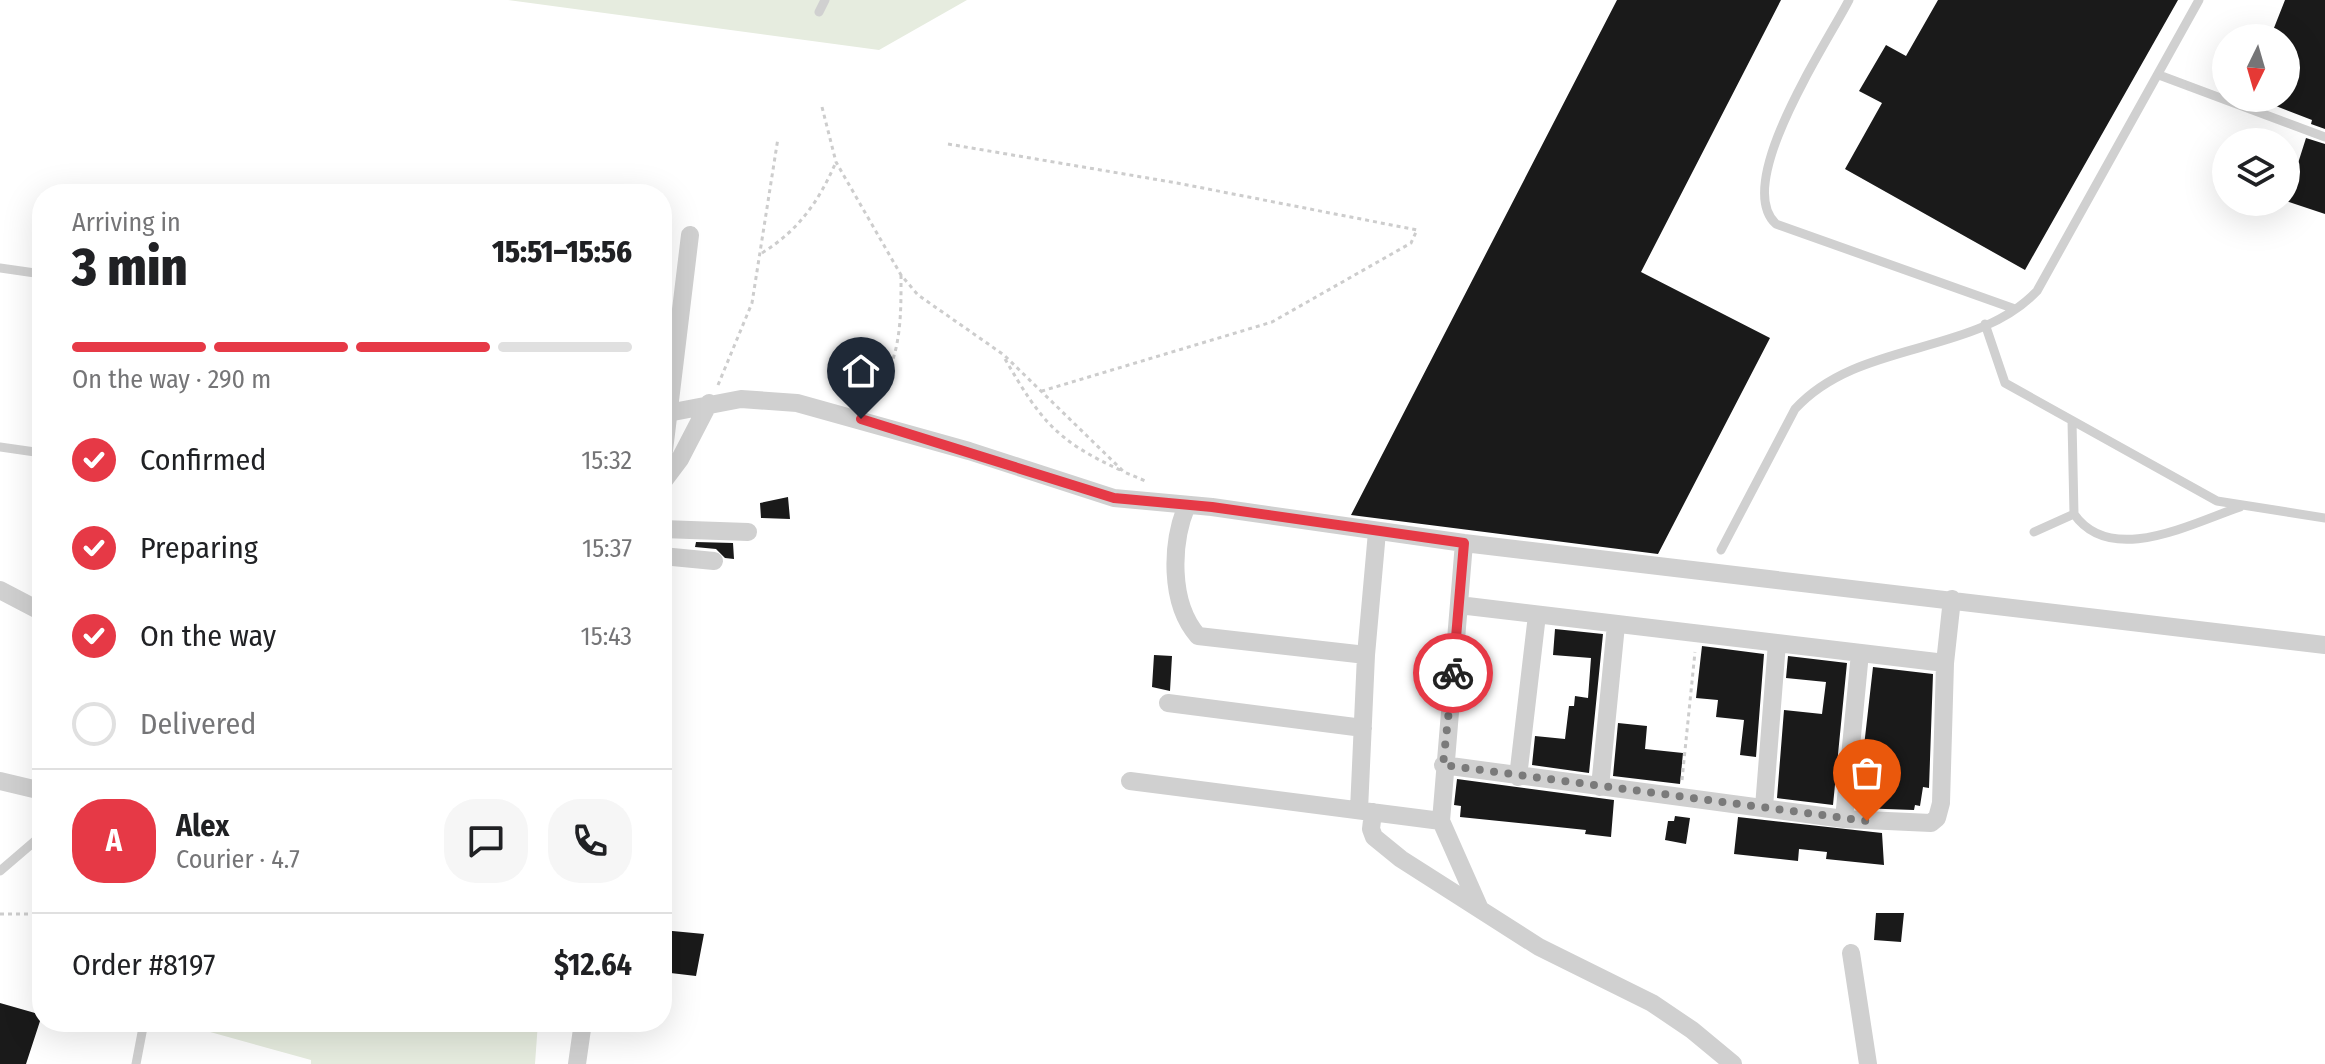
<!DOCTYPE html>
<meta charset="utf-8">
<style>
:root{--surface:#fff;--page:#f6f6f6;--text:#202124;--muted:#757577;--line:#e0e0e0;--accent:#e63946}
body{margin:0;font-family:"Fira Sans Condensed",sans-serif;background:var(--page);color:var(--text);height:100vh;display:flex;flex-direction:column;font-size:30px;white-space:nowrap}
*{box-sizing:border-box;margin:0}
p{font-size:26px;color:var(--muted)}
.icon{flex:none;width:44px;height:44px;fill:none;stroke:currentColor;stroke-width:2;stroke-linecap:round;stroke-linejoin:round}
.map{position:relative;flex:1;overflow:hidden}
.panel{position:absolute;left:32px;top:184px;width:640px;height:848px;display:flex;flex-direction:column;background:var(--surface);border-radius:32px;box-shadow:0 8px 32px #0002}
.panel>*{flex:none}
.needle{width:52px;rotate:185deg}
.fabs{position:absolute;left:2212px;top:24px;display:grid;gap:16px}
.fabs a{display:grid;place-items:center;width:88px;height:88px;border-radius:50%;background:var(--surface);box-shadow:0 8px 32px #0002;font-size:40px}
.pin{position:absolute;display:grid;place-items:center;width:68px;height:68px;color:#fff;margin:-82px -34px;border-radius:50% 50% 50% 0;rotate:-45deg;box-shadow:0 0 8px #0007}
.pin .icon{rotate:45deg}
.courier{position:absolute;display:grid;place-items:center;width:80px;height:80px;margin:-40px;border:6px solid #e63946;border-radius:50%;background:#fff;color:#222;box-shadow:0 2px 10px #0007}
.overview em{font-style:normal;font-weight:800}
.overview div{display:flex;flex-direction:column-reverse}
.overview{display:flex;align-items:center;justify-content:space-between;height:136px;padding:0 40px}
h1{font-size:52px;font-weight:800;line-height:60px}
.bar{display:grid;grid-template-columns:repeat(4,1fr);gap:12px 8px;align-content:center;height:96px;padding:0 40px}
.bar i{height:10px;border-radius:6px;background:var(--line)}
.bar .active{background:var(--accent)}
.bar p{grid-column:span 4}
.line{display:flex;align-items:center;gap:20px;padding:0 40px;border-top:2px solid var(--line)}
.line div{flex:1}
.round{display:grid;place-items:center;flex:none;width:84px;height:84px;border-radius:32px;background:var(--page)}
ol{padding:0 40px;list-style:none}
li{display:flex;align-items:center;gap:24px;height:88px}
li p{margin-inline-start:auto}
li .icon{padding:8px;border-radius:50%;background:var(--accent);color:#fff;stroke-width:4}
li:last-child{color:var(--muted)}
li i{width:44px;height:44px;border:4px solid var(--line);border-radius:50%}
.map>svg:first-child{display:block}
.green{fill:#e6ecdf}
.building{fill:#1a1a1a}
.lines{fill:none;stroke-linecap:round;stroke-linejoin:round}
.path{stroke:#cdcdcd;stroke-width:3;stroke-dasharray:4 4;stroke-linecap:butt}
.service{stroke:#d0d0d0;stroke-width:9}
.minor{stroke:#d0d0d0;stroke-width:18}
.done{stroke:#7a7a7a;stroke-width:8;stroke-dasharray:0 14.4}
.route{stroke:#e63946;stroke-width:10}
</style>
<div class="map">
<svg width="2325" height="1064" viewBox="0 0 2325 1064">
<rect width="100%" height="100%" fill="#fff"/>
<path class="green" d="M508 0H967L879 50Z
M185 1022H538L535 1064H311V1060L185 1025Z"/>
<path class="building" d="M1617 0H1781L1641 272 1770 338 1658 554 1351 515Z
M1938 0H2178L2025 270 1845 169 1882 103 1859 91 1886 45 1906 56Z
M2285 0H2325V129L2311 124 2312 120 2258 99 2286 98V38H2270Z
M2306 138 2325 144V214L2286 201Z
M788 497 790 519 761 518 760 503Z
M696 542 733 543 734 559 725 558 716 549 695 547Z
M1555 629 1603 634 1589 773 1532 765 1535 736 1565 739 1569 706H1574L1575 696 1588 698 1591 658 1553 655Z
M1702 646 1764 654 1756 757 1740 755 1744 720 1716 717 1718 700 1696 698Z
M1154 655 1172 656 1170 691 1152 687Z
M1788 656 1847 663 1833 805 1777 798 1784 710 1822 714 1826 682 1786 678Z
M1873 667 1933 674 1929 788 1923 787 1920 806 1915 805 1914 810 1857 808Z
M1618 723 1647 726 1645 749 1683 753 1680 784 1613 776Z
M1457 779 1614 800 1611 837 1585 834 1586 830 1460 817 1461 806 1454 805Z
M1675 816 1690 818 1686 844 1665 840 1668 821H1674Z
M1738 817 1882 833 1884 865 1826 859 1827 852 1799 849 1798 861 1734 854Z
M1876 913H1904L1901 942 1874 940Z
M662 930 704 934 696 976 662 972Z
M0 1003 42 1015 26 1064H0Z"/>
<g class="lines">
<path class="path" d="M822 107 836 162 901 275 918 295 1004 355 1124 472 1148 482
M948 144 1177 183 1417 230 1411 243 1272 322 1042 391
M762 253C799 230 819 201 836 162
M1005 359C1040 419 1055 440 1120 470
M718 385 752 303 778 138
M860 402C903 378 901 317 901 275
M1682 780 1695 652
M0 914H42"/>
<path class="service" d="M1849 0C1827 43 1732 184 1776 224L2015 309
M819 12 825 0
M2159 75 2325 137
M0 268 42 274
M1985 324 2005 383 2217 501 2325 518
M2072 421 2074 514C2111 567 2192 523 2240 507
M0 447 42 453
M2034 532 2074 514
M1721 550 1795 409C1859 339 1974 357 2037 291L2199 0
M0 871 42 835
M136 1064 144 1022"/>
<path class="minor" d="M668 413 741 399 797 403 969 451 1114 498 1212 507 1464 543 2325 645
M662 467 690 235
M662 483 680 459 709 403
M1187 505C1171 543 1169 603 1198 636L1366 655
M662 529 748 532
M1464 543 1441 821 1479 907
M662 556 714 561
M0 590 42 612
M1459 605 1945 663
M1168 703 1363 728
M1443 765 1844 819 1931 823 1937 818 1941 803 1945 663 1952 599
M1518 777 1537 615
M0 781 42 791
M1130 781 1441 821
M1600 787 1616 625
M1764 807 1777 643
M1359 810 1366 655 1377 532
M1373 812 1371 829 1374 837 1401 859 1539 947 1652 1003 1692 1030 1733 1064
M1844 819 1860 653
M1851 953 1868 1064
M577 1064 583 1022"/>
</g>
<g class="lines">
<path class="done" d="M1453 673 1443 765 1867 821"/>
<path class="route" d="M861 419 1114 498 1212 507 1464 543 1453 673"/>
</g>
</svg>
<div class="fabs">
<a><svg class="needle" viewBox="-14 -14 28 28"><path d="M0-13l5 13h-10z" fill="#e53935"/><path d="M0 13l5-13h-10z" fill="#757577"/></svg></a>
<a><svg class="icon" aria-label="layers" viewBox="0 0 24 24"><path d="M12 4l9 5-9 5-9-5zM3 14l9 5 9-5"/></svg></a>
</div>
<div class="pin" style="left:1867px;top:821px;background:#ea580c"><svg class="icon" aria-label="bag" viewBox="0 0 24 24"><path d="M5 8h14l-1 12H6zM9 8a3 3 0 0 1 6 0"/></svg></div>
<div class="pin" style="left:861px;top:419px;background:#1f2937"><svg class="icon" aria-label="home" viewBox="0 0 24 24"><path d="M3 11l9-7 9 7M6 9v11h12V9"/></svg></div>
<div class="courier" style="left:1453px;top:673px"><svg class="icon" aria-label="bike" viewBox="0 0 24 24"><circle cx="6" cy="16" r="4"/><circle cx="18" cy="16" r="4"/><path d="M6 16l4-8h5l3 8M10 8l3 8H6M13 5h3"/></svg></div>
<section class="panel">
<div class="overview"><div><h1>3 min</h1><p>Arriving in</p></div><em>15:51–15:56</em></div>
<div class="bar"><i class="active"></i><i class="active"></i><i class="active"></i><i></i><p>On the way · 290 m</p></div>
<ol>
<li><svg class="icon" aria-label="check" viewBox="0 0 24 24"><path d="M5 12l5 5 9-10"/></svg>Confirmed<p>15:32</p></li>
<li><svg class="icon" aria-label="check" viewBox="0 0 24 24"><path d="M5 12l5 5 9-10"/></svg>Preparing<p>15:37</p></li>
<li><svg class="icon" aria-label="check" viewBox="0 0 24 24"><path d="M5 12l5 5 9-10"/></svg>On the way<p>15:43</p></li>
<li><i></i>Delivered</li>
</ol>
<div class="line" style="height:144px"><b class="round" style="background:var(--accent);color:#fff">A</b><div><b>Alex</b><p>Courier · 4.7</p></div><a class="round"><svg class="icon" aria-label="chat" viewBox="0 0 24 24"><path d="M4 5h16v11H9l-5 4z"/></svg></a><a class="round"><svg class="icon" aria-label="phone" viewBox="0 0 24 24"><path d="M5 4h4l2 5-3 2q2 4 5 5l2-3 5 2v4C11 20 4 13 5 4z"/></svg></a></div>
<div class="line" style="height:104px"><div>Order #8197</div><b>$12.64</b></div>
</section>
</div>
